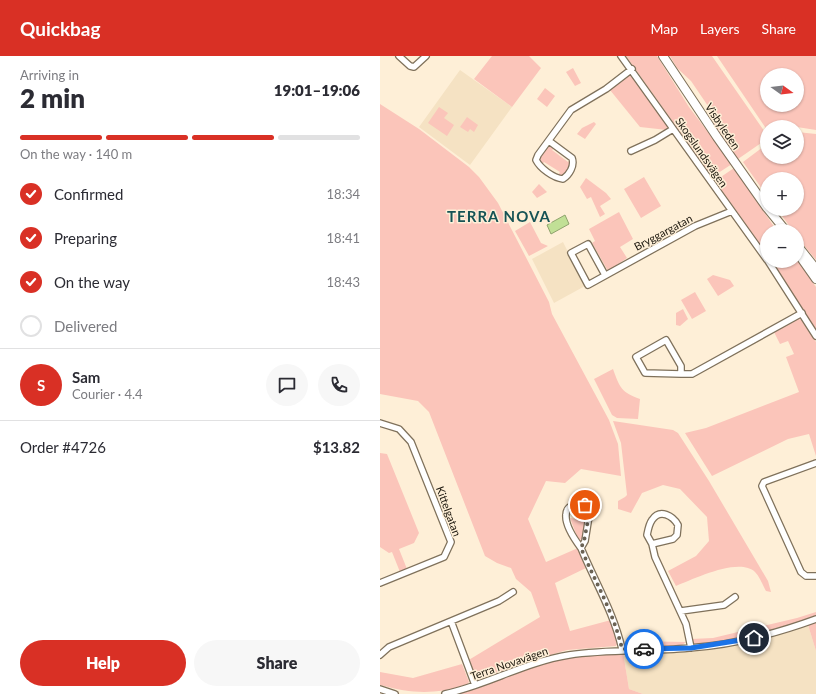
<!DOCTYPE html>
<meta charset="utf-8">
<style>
:root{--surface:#fff;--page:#f7f7f7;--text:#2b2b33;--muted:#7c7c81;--line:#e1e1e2;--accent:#d93025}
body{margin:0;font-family:Lato,sans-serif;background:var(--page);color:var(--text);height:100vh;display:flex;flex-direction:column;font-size:15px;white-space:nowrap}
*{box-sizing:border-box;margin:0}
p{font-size:13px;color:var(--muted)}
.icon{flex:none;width:22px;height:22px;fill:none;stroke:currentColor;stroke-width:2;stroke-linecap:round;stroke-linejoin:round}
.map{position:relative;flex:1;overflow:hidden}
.details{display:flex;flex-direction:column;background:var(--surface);width:380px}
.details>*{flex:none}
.needle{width:26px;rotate:105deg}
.buttons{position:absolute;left:380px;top:12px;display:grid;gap:8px}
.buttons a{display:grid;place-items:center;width:44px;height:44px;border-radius:50%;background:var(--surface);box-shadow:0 1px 3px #0004;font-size:20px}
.pin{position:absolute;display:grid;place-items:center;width:34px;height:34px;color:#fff;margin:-17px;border:2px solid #fff;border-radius:50%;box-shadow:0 1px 4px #0007}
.courier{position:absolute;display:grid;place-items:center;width:40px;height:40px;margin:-20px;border:3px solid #1a73e8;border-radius:50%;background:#fff;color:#222;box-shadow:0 1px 5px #0007}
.summary em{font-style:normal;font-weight:800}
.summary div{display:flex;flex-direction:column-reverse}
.summary{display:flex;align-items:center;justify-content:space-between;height:68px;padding:0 20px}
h1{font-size:26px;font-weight:800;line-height:30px}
.bar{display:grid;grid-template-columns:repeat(4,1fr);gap:6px 4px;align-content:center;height:48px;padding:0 20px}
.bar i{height:5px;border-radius:3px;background:var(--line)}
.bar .current{background:var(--accent)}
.bar p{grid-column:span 4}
.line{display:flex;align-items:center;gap:10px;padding:0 20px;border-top:1px solid var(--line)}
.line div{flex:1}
.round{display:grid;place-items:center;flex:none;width:42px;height:42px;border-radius:21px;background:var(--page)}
ol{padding:0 20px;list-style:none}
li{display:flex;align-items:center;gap:12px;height:44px}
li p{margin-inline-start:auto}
li .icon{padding:4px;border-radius:50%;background:var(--accent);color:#fff;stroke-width:4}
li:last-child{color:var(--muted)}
li i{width:22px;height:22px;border:2px solid var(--line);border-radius:50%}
.action{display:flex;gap:8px;margin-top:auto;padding:8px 20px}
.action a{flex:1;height:46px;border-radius:24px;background:var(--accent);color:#fff;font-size:16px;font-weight:800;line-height:46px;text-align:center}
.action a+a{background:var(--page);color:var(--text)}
header{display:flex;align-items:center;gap:24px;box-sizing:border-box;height:56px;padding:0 20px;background:var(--accent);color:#fff}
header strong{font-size:19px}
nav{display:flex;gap:22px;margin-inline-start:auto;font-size:14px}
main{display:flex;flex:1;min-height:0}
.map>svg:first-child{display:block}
.built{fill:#f5e2c3}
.green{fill:#fbc5ba;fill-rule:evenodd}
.water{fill:#c1e096;stroke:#8fa36d}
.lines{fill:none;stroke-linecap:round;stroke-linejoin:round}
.minor-casing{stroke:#7f715b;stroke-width:8}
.secondary-casing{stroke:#7f715b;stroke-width:10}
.minor{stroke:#fff;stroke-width:5.5}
.secondary{stroke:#fff;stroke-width:8}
.done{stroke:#6a6254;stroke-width:4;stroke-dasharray:0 7.2}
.route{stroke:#1a73e8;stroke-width:5}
.labels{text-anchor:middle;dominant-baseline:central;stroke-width:3;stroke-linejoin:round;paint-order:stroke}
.street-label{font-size:11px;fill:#1b160d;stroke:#feefd7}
.district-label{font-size:15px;font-weight:bold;letter-spacing:1px;fill:#165355;stroke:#feefd7}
</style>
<header>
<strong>Quickbag</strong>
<nav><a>Map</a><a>Layers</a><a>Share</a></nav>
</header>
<main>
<section class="details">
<div class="summary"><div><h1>2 min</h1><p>Arriving in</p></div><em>19:01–19:06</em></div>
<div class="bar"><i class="current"></i><i class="current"></i><i class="current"></i><i></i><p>On the way · 140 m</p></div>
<ol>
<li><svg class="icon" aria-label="check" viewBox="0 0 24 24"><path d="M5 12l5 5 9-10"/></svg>Confirmed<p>18:34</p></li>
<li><svg class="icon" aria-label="check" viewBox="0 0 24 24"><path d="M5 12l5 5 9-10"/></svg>Preparing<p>18:41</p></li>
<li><svg class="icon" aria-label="check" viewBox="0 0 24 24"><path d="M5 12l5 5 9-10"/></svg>On the way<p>18:43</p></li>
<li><i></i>Delivered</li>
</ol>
<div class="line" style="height:72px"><b class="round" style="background:var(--accent);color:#fff">S</b><div><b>Sam</b><p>Courier · 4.4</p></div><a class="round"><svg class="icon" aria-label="chat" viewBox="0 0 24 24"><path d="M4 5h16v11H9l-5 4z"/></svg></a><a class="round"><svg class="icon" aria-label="phone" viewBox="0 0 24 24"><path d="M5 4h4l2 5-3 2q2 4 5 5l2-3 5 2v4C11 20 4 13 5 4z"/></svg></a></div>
<div class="line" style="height:52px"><div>Order #4726</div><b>$13.82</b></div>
<div class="action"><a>Help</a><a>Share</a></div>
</section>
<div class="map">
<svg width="436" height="638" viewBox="0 0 436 638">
<rect width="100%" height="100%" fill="#feefd7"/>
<path class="built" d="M80 14 132 51 90 109 39 71Z
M183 186 205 230 174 247 152 203Z
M428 569 436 595V638H263L249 633 243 596 311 595 345 591 381 584Z"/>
<path class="green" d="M112 0H149L161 12 132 51 94 23Z
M246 0H277L309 51 352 108 332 121Z
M290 0H332L387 79V83L358 103 335 71 328 50 311 25 297 12Z
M337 0H436V74L417 71H387V74ZM387 19H417V49H387Z
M193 12 201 27 195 30 186 16Z
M248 19 253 20 288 68 287 74 260 71 230 34Z
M165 32 175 40 167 51 157 43Z
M0 48 39 73 89 111 99 121 118 147 169 246 172 258 229 364 238 388 241 420 201 413 185 427 166 425 148 463 166 506 198 492 206 512 175 527 190 575 231 564 238 586 236 590 187 594 134 610 99 623 94 621 87 605 160 561 151 536 136 523 131 512 117 507 105 500 49 356 38 345 0 338Z
M59 51 68 57 64 62 74 69 67 80 48 67Z
M87 61 98 69 94 76 90 73 88 76 80 71Z
M214 66 216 68 205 83 197 78 202 72Z
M417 76 436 78V204L417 181V175H413L397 153H417V123H387V140L363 106 387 88V101H417Z
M172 90 175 91 172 94 188 106 191 103V110L183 120 178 119 180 116 164 106 162 109 160 105 161 100 168 91Z
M354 112 397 175H387V198L335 125Z
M264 121 281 150 261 162 244 133Z
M206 122 226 137 231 143 220 150 225 158 220 161 211 141 207 143 200 131Z
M159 128 167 136 157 142 152 136Z
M239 156 253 183 240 191 247 202 228 215 212 187 215 185 209 173Z
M150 166 161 187 168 190 149 200 135 175Z
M417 204 436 231V274L392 205Z
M333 219 350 224 354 230 338 240 327 223Z
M315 236 326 255 312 263 301 244Z
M303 253 308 263 300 270 296 269V257Z
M418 263 423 264 436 286V400L429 378 408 383 332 420 305 377 326 372 419 336 406 301 414 298 408 285 400 288 394 276Z
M233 313C240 332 241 336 260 343L258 363 237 362 232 359 214 323Z
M233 365 293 374 298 377 329 425 388 525 391 536 386 535C383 530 380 521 375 516 359 501 314 523 296 530L288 515 316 500 329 485 327 461 300 433 283 429 262 437 251 457 238 453V445L245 441 247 439 241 387Z
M0 397 7 398 39 477 34 487 19 493 27 513 20 516 12 496 9 497 0 491Z
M190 462 206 464 202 484 198 483Z
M436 556V561L362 582 317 588 313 587 311 583 333 582 417 562Z
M436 566V595L428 569Z
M245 585 306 586 301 590H251L247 589Z
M243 596 249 633 263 638H77L146 612 188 601Z
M82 608 89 626 86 630C53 638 33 638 0 629V616L33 622Z"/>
<path class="water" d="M185 159 189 168 171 178 167 169Z"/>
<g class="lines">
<defs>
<path id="minor" d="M19 0 30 10 34 11 46 0
M241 0 387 204
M169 85 192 102C195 110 189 119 183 123 173 122 160 112 156 104L158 99 191 54 226 33 252 13
M251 95 275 84 293 73
M388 205 436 280
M225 219 208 188 191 197 208 229 315 170 352 155
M301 318 265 317 256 301 286 284 301 310V318H312L422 257
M0 367 19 373 31 386 71 486 64 501 0 527
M436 407 384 426 382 430 421 516 426 520H436
M272 488 293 483 297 479 298 469C293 460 280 452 272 464 269 468 268 474 267 479L272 488 275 501 306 568 311 592
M201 492C195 484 185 469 186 459 186 446 204 446 210 454L205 485 201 492C215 526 234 557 242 593
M301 555 344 549 355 541
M71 565 95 629
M0 599 9 591 119 545 133 536
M0 633 15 638
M65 638C107 629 145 606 189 599 229 593 269 596 309 592 353 589 395 578 436 563"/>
<path id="secondary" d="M283 0 337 81 387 152
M388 153 406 175
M417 189 436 213
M417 196 436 223"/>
</defs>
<use href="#minor" class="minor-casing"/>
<use href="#secondary" class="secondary-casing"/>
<use href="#minor" class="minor"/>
<use href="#secondary" class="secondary"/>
</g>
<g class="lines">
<path class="done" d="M205 449 210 454 204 485 201 492C215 526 234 557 242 593H264"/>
<path class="route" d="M264 593 311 592 374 582"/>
</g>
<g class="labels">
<g class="street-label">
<text transform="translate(343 70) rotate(56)">Visbyleden</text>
<text transform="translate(322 96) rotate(55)">Skogslundsvägen</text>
<text transform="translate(283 176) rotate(-28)">Bryggargatan</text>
<text transform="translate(69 455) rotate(70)">Kittelgatan</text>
<text transform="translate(129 607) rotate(-19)">Terra Novavägen</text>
</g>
<g class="district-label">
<text x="119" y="160">TERRA NOVA</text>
</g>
</g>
</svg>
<div class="buttons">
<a><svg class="needle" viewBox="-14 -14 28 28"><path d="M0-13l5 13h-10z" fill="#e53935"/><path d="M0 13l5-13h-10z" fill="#7c7c81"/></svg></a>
<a><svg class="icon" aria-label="layers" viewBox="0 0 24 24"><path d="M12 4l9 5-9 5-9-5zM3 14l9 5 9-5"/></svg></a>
<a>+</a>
<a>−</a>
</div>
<div class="pin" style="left:205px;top:449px;background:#ea580c"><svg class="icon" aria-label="bag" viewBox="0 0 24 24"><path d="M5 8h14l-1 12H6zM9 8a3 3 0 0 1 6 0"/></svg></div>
<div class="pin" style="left:374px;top:582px;background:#1f2937"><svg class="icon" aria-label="home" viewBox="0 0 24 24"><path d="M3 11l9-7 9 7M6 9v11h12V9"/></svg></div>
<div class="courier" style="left:264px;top:593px"><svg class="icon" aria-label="car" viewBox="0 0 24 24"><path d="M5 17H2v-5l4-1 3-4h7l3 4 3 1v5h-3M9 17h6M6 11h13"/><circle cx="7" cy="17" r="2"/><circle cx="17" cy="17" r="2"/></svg></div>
</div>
</main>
